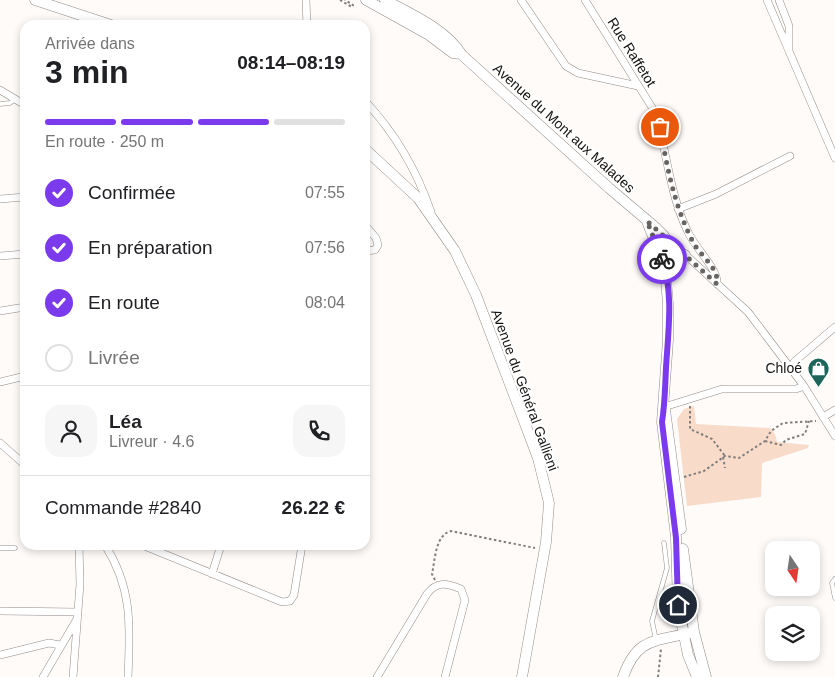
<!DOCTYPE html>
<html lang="fr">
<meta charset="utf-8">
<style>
:root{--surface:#fff;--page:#f6f6f6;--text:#202124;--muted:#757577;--line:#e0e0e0;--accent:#7c3aed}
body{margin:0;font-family:Helvetica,sans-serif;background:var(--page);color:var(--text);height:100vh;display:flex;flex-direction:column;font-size:19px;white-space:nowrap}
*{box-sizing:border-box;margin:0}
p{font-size:16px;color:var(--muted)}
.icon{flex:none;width:28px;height:28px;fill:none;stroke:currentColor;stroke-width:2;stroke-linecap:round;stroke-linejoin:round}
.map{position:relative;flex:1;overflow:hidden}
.sheet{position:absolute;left:20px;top:20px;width:350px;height:530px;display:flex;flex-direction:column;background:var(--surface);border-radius:15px;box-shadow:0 2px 8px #0003}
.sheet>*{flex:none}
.needle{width:32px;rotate:167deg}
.fabs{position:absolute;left:765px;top:541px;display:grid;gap:10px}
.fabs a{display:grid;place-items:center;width:55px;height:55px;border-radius:10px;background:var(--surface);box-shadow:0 2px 8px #0003;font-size:25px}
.pin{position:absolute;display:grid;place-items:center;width:42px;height:42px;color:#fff;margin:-21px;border:2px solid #fff;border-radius:50%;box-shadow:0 1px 5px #0007}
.courier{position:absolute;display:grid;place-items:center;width:50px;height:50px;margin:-25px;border:4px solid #7c3aed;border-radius:50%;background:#fff;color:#222;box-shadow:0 1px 6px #0007}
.headline em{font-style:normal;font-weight:700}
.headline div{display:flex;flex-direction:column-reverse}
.headline{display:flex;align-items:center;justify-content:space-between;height:85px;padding:0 25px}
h1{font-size:32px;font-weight:700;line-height:38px}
.bar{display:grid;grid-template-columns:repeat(4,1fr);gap:8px 5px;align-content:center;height:60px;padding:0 25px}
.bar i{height:6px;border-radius:4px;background:var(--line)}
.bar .current{background:var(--accent)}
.bar p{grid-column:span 4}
.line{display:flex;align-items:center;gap:12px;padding:0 25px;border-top:1px solid var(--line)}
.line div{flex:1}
.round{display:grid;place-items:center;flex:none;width:52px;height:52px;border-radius:15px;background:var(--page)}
ol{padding:0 25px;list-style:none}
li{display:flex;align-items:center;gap:15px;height:55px}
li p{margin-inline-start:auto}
li .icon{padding:5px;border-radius:50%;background:var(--accent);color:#fff;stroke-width:4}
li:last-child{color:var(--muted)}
li i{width:28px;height:28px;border:2px solid var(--line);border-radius:50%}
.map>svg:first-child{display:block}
.green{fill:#f8dbc9}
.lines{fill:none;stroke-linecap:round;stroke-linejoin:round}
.lane-casing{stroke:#938b86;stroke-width:5}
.street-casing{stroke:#938b86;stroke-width:8}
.secondary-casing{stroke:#938b86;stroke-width:11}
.path{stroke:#817e7c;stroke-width:2;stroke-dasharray:2.5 2.5;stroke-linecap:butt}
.lane{stroke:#fff;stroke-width:4}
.street{stroke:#fff;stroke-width:7}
.secondary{stroke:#fff;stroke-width:10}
.done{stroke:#676462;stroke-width:5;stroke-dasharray:0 9}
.route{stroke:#7c3aed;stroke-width:6}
.labels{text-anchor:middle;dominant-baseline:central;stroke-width:4.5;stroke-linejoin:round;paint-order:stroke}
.street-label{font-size:14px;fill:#151311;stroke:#fff}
.poi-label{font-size:14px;fill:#151311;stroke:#fff;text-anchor:end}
</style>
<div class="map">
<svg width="835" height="677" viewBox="0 0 835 677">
<rect width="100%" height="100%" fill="#fefbf9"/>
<path class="green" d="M694 406 696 424 770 428 775 434 777 442 809 445 808 448 762 463 761 497 687 506 677 419 684 409Z"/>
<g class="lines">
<defs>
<path id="lane" d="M0 104 10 103 15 99
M35 547H79
M0 548H15
M835 579 832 583 835 598
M656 640 652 621 667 568 664 543"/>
<path id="street" d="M306 0 307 25
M521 0 566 66 578 73 638 86
M585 0 653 109C668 150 668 191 688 232 695 248 719 270 717 284
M767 0 835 158
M779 0 789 26V50
M0 90 25 105
M365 101C395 133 417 171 431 212
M0 199 25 197
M678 209 716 194 790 156
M365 225 376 238 378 245 375 250 365 251
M665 236 748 312 804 386 835 436
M0 256 25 254
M0 311 25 307
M794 362 835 327
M0 382 25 376
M664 407 722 389H796L804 386
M823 417 835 410
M0 443 25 465
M105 545C133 589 130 627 128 677
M142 545 282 602 290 601 294 595 302 545
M212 574 221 545
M0 611 78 612
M0 655 49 643 60 645
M43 677 77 619
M73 677 80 584 79 545
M377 677 427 594C437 581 446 583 461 589L465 600 445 677"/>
<path id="secondary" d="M35 0 111 25
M366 0 429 35 453 53 461 54
M385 0C411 14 446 29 462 55L609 188 655 227 664 236 669 263
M365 149 418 198 455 251 476 295 538 458 549 503 546 542 522 677
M647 221 665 268 668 304V340L662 422 676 537 678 605 688 655 697 677
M666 267 673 259 685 255
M665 410 681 529
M683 549 694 632 706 677
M623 677C637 638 653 642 689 633"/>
</defs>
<use href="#lane" class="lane-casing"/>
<use href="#street" class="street-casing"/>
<use href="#secondary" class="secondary-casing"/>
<path class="path" d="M340 0 352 7 353 5 345 0
M690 406V429L712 439 725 456
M765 441 781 445 786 440 805 434 809 421
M723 457 725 468
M684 477 704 471 725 456 739 458 765 441 771 431 783 423 816 421
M435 580 432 574C435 561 435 535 451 531L535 548
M658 677 661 649"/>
<use href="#lane" class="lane"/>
<use href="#street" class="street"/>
<use href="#secondary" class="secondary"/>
</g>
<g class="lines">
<path class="done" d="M660 127C667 167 674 205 693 242 700 256 719 267 717 284L647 221 662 259"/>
<path class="route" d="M662 259C674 293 668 333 666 368 665 386 665 404 662 422L676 538 678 605"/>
</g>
<defs>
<symbol id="shop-pin" viewBox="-11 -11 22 30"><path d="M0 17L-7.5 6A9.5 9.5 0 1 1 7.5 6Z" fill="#1d6559" stroke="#fff"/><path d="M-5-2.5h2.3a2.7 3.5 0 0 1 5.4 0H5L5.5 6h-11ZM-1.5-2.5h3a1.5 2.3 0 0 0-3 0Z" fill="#fff"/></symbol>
</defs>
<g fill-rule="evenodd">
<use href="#shop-pin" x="806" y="356" width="25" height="34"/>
</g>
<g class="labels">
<g class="street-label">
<text transform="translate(632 52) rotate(58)">Rue Raffetot</text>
<text transform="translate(564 128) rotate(42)">Avenue du Mont aux Malades</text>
<text transform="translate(525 390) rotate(70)">Avenue du Général Gallieni</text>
</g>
<g class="poi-label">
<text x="802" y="368">Chloé</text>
</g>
</g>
</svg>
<div class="fabs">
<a><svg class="needle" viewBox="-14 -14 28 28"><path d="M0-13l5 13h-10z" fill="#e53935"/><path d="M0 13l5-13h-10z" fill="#757577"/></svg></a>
<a><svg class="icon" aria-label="layers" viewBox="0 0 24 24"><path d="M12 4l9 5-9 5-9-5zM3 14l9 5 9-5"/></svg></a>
</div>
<div class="pin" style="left:660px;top:127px;background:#ea580c"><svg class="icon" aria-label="bag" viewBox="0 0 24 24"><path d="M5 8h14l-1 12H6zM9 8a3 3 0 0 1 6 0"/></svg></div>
<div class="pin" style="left:678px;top:605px;background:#1f2937"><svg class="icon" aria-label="home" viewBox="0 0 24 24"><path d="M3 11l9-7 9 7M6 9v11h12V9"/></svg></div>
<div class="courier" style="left:662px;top:259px"><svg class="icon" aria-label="bike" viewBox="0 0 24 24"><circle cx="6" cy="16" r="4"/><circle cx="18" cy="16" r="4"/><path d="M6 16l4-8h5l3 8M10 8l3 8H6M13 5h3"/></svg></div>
<section class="sheet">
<div class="headline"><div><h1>3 min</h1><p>Arrivée dans</p></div><em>08:14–08:19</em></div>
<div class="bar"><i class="current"></i><i class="current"></i><i class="current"></i><i></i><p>En route · 250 m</p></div>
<ol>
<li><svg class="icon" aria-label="check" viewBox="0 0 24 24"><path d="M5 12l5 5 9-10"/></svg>Confirmée<p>07:55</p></li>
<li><svg class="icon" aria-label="check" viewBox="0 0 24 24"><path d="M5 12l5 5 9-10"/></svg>En préparation<p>07:56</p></li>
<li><svg class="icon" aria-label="check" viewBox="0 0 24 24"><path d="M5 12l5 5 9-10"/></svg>En route<p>08:04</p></li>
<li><i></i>Livrée</li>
</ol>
<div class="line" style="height:90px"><a class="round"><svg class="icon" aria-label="person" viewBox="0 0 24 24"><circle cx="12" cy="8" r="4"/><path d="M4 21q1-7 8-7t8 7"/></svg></a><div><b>Léa</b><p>Livreur · 4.6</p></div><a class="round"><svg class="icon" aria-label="phone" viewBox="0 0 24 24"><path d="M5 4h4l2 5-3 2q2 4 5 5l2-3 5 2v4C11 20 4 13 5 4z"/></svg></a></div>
<div class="line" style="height:65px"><div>Commande #2840</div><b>26.22 €</b></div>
</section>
</div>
